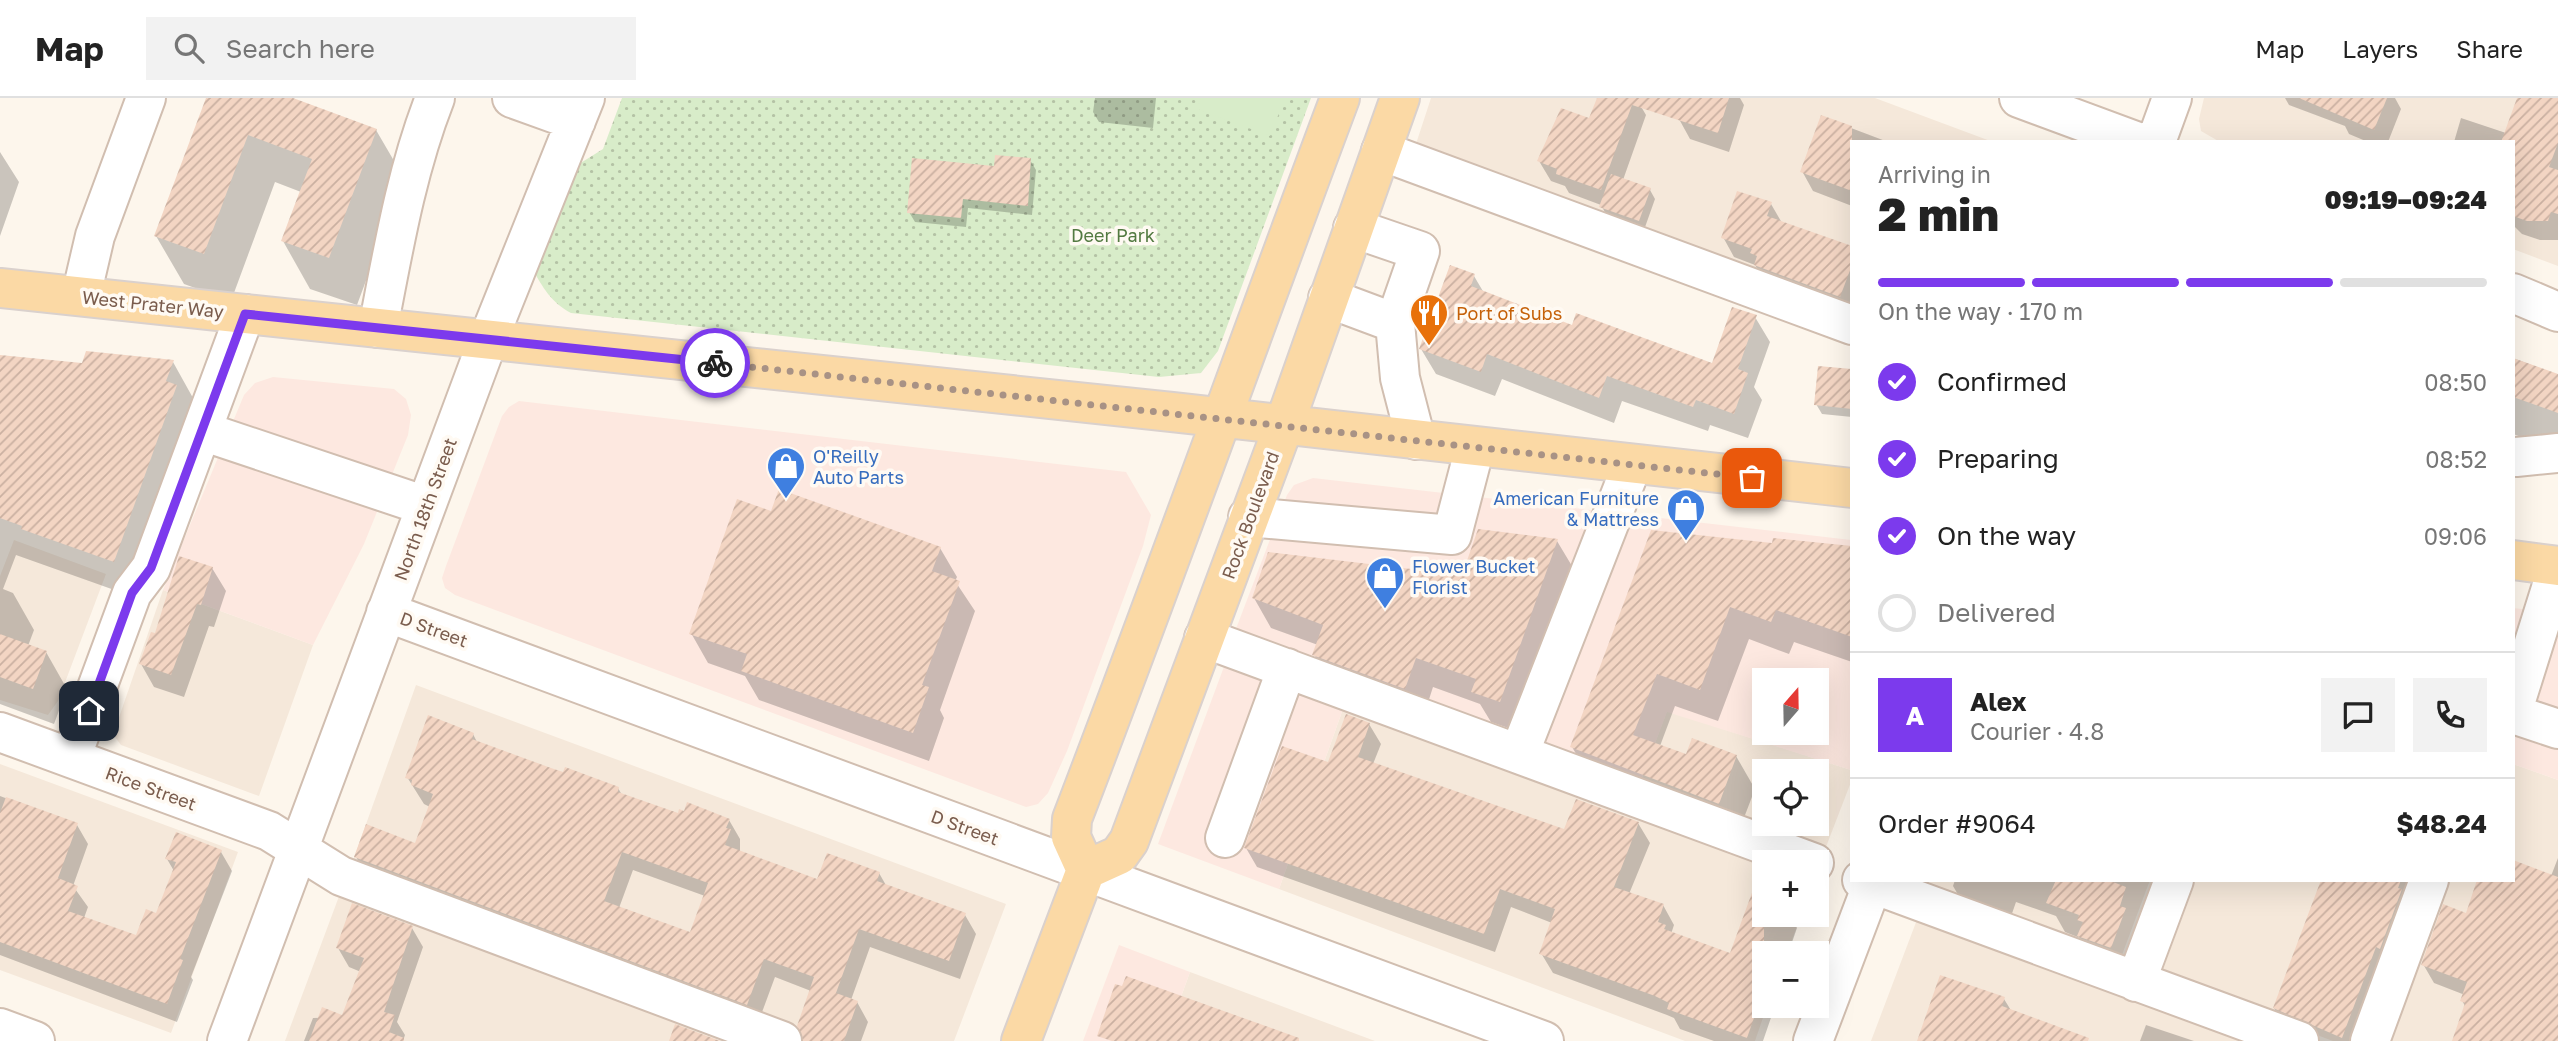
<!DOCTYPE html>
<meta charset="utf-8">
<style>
:root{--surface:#fff;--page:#f2f2f2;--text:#222;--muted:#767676;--line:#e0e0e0;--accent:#7c3aed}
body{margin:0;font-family:"Golos Text",sans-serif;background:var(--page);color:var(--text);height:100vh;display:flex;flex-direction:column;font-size:26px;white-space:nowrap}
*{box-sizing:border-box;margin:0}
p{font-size:23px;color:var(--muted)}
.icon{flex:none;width:38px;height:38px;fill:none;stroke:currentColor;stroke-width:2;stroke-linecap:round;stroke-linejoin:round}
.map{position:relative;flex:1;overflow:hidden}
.drawer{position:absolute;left:1850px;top:42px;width:665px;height:742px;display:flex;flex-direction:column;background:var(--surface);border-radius:0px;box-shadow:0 7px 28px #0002}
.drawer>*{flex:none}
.needle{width:46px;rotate:20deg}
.fabs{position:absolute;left:1752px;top:570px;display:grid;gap:14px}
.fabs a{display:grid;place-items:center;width:77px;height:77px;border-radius:0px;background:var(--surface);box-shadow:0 7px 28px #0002;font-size:35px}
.pin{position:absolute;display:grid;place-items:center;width:60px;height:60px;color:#fff;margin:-30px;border-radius:14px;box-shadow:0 4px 10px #0006}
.courier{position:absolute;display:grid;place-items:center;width:70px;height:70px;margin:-35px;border:5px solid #7c3aed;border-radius:50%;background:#fff;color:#222;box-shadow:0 2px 9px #0007}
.headline em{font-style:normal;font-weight:800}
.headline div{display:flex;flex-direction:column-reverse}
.headline{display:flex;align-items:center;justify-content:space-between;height:119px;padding:0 28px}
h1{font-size:46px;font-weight:800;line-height:52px}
.bar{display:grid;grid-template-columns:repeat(4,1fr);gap:10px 7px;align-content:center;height:84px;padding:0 28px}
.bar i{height:9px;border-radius:5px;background:var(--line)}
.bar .selected{background:var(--accent)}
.bar p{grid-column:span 4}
.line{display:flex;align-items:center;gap:18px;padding:0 28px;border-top:2px solid var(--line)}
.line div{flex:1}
.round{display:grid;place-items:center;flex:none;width:74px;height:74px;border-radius:0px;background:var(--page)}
ol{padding:0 28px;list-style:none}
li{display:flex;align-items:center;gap:21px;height:77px}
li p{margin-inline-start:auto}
li .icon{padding:7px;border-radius:50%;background:var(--accent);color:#fff;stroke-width:4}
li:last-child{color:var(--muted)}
li i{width:38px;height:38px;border:4px solid var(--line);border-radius:50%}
header{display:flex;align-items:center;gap:42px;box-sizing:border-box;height:98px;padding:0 35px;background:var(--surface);border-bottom:2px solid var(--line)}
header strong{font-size:33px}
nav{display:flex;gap:38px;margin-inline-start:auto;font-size:24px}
.search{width:490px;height:63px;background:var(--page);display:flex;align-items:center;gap:18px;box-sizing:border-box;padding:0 24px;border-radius:0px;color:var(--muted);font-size:26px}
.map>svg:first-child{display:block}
.residential{fill:#f5e8da;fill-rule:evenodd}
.commercial{fill:#fde8e0;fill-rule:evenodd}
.park{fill:url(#park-dots)}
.pitch{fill:#d8ecc9}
.shadow{fill:#0003;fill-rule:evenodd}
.building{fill:url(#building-hatch);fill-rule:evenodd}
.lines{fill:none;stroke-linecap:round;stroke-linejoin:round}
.minor-casing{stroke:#d1beb0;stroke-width:42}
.major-casing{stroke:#dad1cd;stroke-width:42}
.minor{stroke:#fff;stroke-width:38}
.major{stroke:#fbd9a5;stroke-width:38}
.done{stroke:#a89285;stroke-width:7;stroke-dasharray:0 12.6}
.route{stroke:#7c3aed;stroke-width:9}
.labels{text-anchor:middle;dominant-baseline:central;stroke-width:7;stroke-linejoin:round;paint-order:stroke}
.park-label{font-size:18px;fill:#537a41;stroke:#fffaf3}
.street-label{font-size:18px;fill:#7a5c4d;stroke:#fffaf3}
.food-label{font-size:18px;fill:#c56008;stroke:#fffaf3;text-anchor:start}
.shop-label{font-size:18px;fill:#366cbe;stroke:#fffaf3;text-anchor:start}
</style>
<header>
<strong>Map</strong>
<div class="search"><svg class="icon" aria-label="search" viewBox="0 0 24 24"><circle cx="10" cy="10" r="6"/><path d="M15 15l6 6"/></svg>Search here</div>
<nav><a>Map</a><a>Layers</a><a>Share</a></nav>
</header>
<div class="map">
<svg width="2558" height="943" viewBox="0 0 2558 943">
<defs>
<pattern id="park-dots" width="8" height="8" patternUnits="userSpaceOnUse" patternTransform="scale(1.75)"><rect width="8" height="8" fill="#d8ecc9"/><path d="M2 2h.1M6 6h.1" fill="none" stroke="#b4c2a5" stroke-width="1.8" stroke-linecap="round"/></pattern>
<pattern id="building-hatch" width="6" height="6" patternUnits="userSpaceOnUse" patternTransform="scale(1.75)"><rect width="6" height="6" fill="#f3d5c3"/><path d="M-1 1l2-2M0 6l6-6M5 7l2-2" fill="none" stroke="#cab0a1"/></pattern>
</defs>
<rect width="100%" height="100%" fill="#fdf6ec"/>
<path class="residential" d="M1431 0H1875L1993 44H1852L1851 215 1414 52Z
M2204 0H2558V168L2513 151V44H2220L2201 33 2199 21Z
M14 442 106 476 58 603 48 617 0 602V478Z
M163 492 313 547 259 698 121 647 115 639V631Z
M416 587 1006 806 954 943H823L351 768Z
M1344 608 1764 765V817H1801L1787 856H1764V908H1767L1755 943H1685L1279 791Z
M1667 613 1851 672V684L1824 754 1640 685ZM1764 674H1816V726H1764Z
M0 666 238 754 171 935 0 872Z
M2513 666 2558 682V943H2389L2446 782H2513Z
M1931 782H2150L2119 865 1927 793Z
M2196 782H2411L2352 943H2333L2160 879Z
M341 793 747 943H285Z
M1918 819 2251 943H1871Z
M1190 874 1375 943H1165Z"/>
<path class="commercial" d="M273 279 394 291 406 301 411 317 408 337 364 446 313 547 163 492 244 297 255 285Z
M519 303 1126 374 1151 417 1143 448 1067 653 1048 695 1038 706 1026 709 455 497 445 490 442 480 446 468 502 318 509 309Z
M1313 380 1851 442V672L1667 614 1640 685 1234 536 1287 397 1294 387ZM1764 583H1816V635H1764Z
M2513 510 2558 515V682L2513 666Z
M1225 566 1344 608 1279 791 1158 746Z
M1119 847 1190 874 1165 943H1083Z"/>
<path class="park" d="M622 0H1311L1218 253 1201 275 1159 279 571 215C551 204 543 190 532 170L563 76 603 51Z"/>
<path class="pitch" d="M1201 0H1285L1270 38 1197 11Z"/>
<path class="shadow" d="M208 0H289L376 32 404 80 357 207 310 191 283 143 301 94 275 84 231 203 184 186 156 138Z
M1095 0H1156L1153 30 1099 24 1093 14Z
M1599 0H1636L1646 17 1623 82 1650 92 1655 101 1644 132 1607 118 1601 107 1569 95 1565 88 1551 83 1539 63 1590 23Z
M1686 0H1740L1744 7 1729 54 1690 41 1679 21Z
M2285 0H2395L2401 11 2388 44H2368L2349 36 2345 28 2289 7Z
M2519 0H2558V142H2540L2522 136 2513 127V44H2454L2461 20 2506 35Z
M1822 19 1888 44H1852V108L1813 93 1802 73Z
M0 54 19 84 0 138Z
M1030 62 1036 72 1032 117 968 110 966 129 915 124 909 114 995 70Z
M1771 106 1782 125 1852 150 1851 218 1767 187 1755 167 1734 159 1723 139Z
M1474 178 1484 195 1573 230 1713 268 1755 219 1770 244 1754 289 1762 302 1748 340 1710 327 1708 333 1622 303 1614 325 1502 281 1495 298 1436 276 1421 251Z
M0 258 83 267 173 264 193 300 134 499 16 457 3 491 13 495 34 532 28 548 46 554 67 591 54 626 0 606Z
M2513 260 2558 277V352L2513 336Z
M1852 273V319L1822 316 1816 306Z
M772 415 940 450 957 479 955 483 975 513 940 612 944 620 929 663 759 602 745 578 708 565 691 535Z
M1557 443 1575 473 1517 633 1491 624 1480 606 1433 589 1423 620 1332 587 1314 556 1318 547 1271 530 1254 500 1463 479Z
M1774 447 1852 450V564L1794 544 1789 556 1749 541 1718 623 1675 608 1660 648 1688 658H1736L1755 691 1737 738 1591 681 1572 649Z
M212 470 226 493 214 529 209 528 184 599 154 589 141 566 156 537Z
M1369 626 1381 646 1373 666 1565 733 1638 725 1650 745 1629 796 1663 807 1674 827 1671 836 1731 857 1764 802V817H1790L1797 830 1788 856H1764V908H1775L1763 943H1714L1680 931 1674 920 1667 917 1553 875 1541 855 1552 825 1511 809 1495 854 1257 769 1246 750Z
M473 636 478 646 550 672 618 690 622 697 679 717 729 722 740 741V754L818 783 879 775 887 789 965 817 976 836 960 881 870 849 851 902 857 904 868 924 861 943H808L811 893 775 879 758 925 367 778 356 759 416 747 430 709 424 706 407 679ZM633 772 705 798 691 837 619 810Z
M0 698 77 727 88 746 73 788 88 809 84 820 137 840 157 817 174 773 167 761 221 754 232 773 191 879 193 882 177 924 0 857Z
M2558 760V943H2453L2466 909 2462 903 2465 897 2434 885 2423 866 2467 817 2513 782V764L2551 778Z
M1955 782H2163L2127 878 2096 867 2080 840 2065 834 2056 818 2016 804 2007 830 1970 817 1953 788Z
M2322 782H2446L2408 898 2404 896 2386 943H2294L2274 910Z
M412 830 423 849 397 924 405 937 403 943H304L313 920 343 919 361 874 349 869 338 850Z
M2004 901 2012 914 2063 943H1918Z
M2146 927 2194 943H2140Z"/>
<path class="building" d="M206 0H293L377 31 329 160 281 143 312 61 248 37 204 156 154 138Z
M1597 0H1729L1718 35 1632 7 1601 92 1556 76 1557 71 1537 63 1561 10 1589 20Z
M2299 0H2387L2374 32Z
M2517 0H2558V45L2549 69 2558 72V116L2551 114 2548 123H2527L2513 118V44H2501Z
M1821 17 1852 28V93L1800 74Z
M995 57 1031 60 1028 108 963 101 961 120 907 115 912 60 994 68Z
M1611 76 1651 90 1639 123 1599 109Z
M1737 93 1772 104 1767 118 1852 148V167L1840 199 1754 167 1757 158 1750 155 1752 151 1721 140Z
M1450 167 1475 176 1471 188 1572 227 1576 215 1712 265 1732 209 1757 217 1738 271 1748 275 1734 316 1696 302 1693 309 1607 278 1599 300 1487 256 1481 274 1419 251Z
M86 253 174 262 166 283 177 287 114 464 21 431 22 428 0 420V257L82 265Z
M2513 260 2558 276V315L2513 299Z
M1818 268 1852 271V311L1814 307Z
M779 391 941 449 932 473 960 483 922 587 929 589 913 635 741 573 747 556 689 536 737 401 771 413Z
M1478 431 1558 441 1500 604 1471 594 1476 581 1416 560 1405 591 1312 557 1323 527 1252 500 1268 454 1462 477Z
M1651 432 1772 445 1773 440 1852 448V539L1776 512 1771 524 1730 509 1700 592 1657 576 1633 637 1686 656 1692 640 1737 657 1719 706 1570 649Z
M179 458 213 469 201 507 197 506 171 577 139 566 151 534 155 535Z
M0 536 47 553 33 591 0 579Z
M1346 616 1370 625 1358 659 1564 731 1576 701 1639 724 1614 789 1664 806 1658 824 1666 827 1664 831 1730 855 1761 770H1764V891L1747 940 1667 911 1669 905 1655 898 1539 856 1555 811 1500 791 1484 836 1244 750 1282 648 1328 664Z
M428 617 474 635 472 641 551 670 563 674 565 669 619 689 618 694 678 715 679 711 684 713 687 704 730 721 726 730 731 731 725 747 817 781 827 755 880 774 877 783 966 815 949 863 859 831 836 895 858 903 844 943H803L797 928 814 879 764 861 747 907 354 759 366 726 415 745 433 696 411 687 412 682 405 680ZM622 754 708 785 690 834 604 803Z
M6 699 78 725 58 780 78 788 68 813 136 837 146 811 156 815 176 764 165 761 176 734 222 752 180 861 183 862 167 906 0 844V715Z
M2513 762 2558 779V943H2452L2465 905 2460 903 2467 884 2421 867 2443 806 2466 815 2477 782H2513Z
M2056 782H2108L2126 789 2120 808 2126 810 2111 850 2077 838 2083 824 2077 822 2079 817 2046 805Z
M2321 782H2401L2398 790 2402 791 2380 851 2376 849 2342 940 2273 910Z
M352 805 413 828 384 914 395 917 389 934 404 940V943H309L322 909 342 917 364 860 336 850Z
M1940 877 2005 899 2002 908 2089 940 2088 943H1917Z
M1126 878 1299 940V943H1112L1097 938 1115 886 1122 888Z
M675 926 720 943H669Z"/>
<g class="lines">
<defs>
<path id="minor" d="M512 0 576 23
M2019 0 2138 44
M2156 44 2172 0
M1381 53 1852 227
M1353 130 1420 153 1395 225
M2513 195 2558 214
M81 198 95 138 146 0
M1328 200 1395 225 1400 280 1416 342
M378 230C393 153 406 74 435 0
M202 333 426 408
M2516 359 2558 355
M1248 419 1452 437 1475 349
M386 514 1544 943
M1204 540 1814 765
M2513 612 2558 468
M2513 616 2558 631
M0 634 269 733 341 778 782 943
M1519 656 1632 367
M71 660 132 495 151 470 245 216
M1225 740 1287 570
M1862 782 2299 943
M2136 884 2174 782
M0 930 35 943
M227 943 488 242 585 0
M1813 943 1874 782
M2370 943 2429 782"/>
<path id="major" d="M0 190 1172 314 1852 390
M2513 462 2558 468
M1086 772 1071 739 1072 721C1164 482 1250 240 1340 0
M1021 943 1086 772 1119 757 1129 743 1284 327 1400 0"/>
</defs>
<use href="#minor" class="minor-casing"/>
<use href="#major" class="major-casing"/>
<use href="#minor" class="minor"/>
<use href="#major" class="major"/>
</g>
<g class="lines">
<path class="done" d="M715 265 1752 380"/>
<path class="route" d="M89 613 132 495 151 470 245 216 715 265"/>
</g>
<defs>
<symbol id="restaurant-pin" viewBox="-11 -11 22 30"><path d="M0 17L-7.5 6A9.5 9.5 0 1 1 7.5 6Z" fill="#e8710a" stroke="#fffaf3"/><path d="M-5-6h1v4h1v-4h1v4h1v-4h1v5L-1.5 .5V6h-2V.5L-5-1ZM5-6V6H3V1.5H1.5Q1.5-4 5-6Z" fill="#fff"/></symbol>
<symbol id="shop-pin" viewBox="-11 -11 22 30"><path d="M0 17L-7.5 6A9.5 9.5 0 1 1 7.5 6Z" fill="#3f7fe0" stroke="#fffaf3"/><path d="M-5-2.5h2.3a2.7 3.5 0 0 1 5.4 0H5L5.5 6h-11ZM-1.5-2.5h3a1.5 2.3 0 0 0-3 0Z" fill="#fff"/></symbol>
</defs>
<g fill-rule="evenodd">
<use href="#restaurant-pin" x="1407" y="193" width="44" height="60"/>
<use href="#shop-pin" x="764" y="346" width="44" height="60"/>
<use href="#shop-pin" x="1664" y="388" width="44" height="60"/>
<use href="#shop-pin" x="1363" y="456" width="44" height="60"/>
</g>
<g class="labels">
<g class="park-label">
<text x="1113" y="137">Deer Park</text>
</g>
<g class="street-label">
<text transform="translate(153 206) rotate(6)">West Prater Way</text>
<text transform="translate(425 411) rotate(-70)">North 18th Street</text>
<text transform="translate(1250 417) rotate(-70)">Rock Boulevard</text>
<text transform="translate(434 531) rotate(20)">D Street</text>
<text transform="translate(151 690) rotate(20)">Rice Street</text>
<text transform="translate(965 729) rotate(20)">D Street</text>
</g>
<g class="food-label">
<text x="1456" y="215">Port of Subs</text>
</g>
<g class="shop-label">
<text x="813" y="358">O'Reilly<tspan x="813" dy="21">Auto Parts</tspan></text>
<text x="1659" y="400" text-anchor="end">American Furniture<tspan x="1659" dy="21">&amp; Mattress</tspan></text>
<text x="1412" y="468">Flower Bucket<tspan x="1412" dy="21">Florist</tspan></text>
</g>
</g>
</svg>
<div class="fabs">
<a><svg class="needle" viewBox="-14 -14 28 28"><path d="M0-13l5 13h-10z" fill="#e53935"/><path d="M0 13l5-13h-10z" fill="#767676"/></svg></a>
<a><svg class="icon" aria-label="locate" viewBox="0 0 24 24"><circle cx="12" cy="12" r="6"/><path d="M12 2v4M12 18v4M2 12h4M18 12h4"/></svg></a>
<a>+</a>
<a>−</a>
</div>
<div class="pin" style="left:1752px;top:380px;background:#ea580c"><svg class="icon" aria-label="bag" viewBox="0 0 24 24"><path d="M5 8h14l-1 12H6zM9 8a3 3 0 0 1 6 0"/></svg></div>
<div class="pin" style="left:89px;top:613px;background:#1f2937"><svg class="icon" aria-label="home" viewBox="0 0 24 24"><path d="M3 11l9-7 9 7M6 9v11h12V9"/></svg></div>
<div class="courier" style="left:715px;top:265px"><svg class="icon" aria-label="bike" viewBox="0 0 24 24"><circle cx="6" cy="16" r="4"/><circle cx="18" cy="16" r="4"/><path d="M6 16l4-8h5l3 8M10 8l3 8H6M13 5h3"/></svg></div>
<section class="drawer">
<div class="headline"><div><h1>2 min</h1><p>Arriving in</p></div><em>09:19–09:24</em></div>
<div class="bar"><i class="selected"></i><i class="selected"></i><i class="selected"></i><i></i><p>On the way · 170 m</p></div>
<ol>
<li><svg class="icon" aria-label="check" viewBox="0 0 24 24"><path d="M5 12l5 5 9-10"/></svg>Confirmed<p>08:50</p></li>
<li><svg class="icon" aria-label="check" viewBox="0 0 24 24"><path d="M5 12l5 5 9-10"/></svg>Preparing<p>08:52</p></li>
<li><svg class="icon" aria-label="check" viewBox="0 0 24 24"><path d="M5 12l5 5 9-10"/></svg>On the way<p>09:06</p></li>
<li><i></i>Delivered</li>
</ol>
<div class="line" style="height:126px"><b class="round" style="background:var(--accent);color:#fff">A</b><div><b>Alex</b><p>Courier · 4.8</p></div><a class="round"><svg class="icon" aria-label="chat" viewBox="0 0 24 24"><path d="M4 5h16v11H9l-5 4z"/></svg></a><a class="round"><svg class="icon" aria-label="phone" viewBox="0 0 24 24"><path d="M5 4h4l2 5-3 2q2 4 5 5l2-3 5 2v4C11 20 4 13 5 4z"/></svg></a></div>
<div class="line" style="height:91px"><div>Order #9064</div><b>$48.24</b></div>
</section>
</div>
